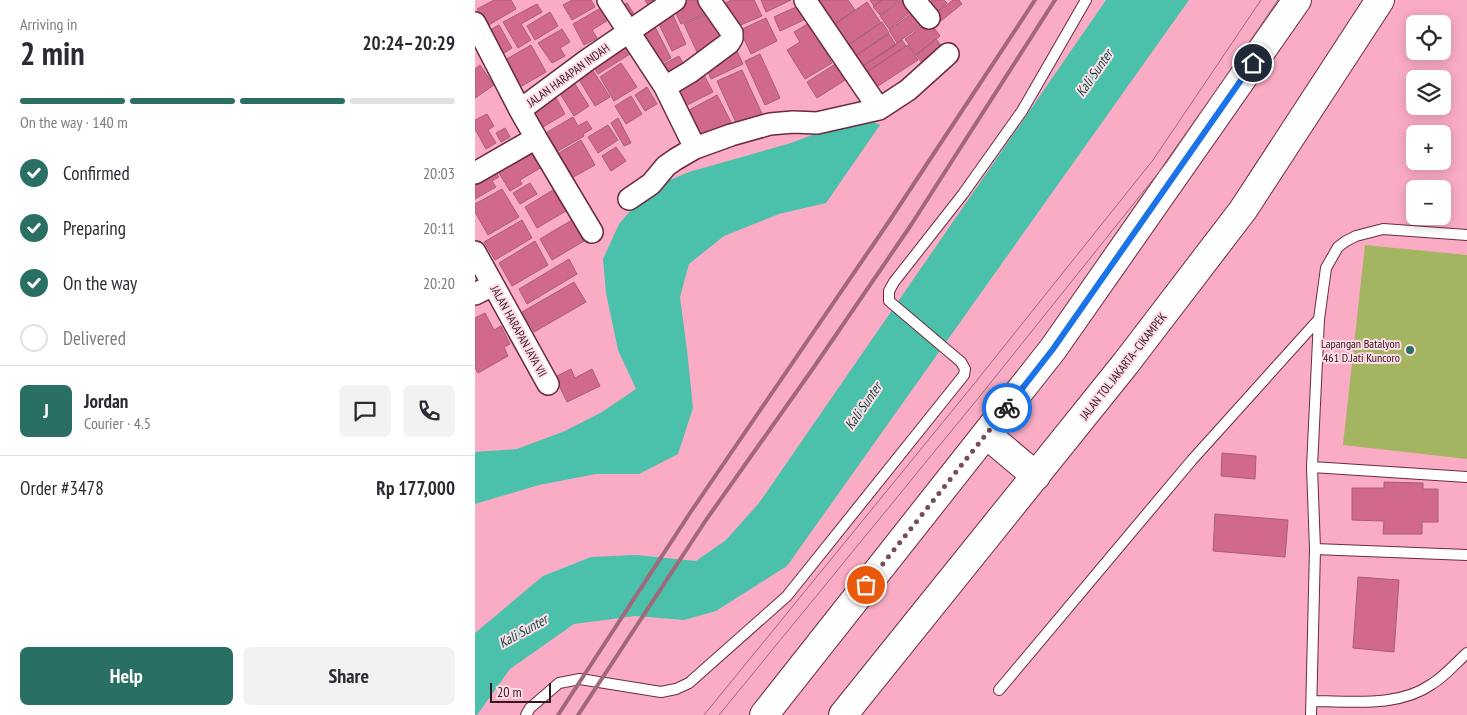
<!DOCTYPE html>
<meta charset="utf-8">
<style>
:root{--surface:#fff;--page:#f2f2f3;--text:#2b2b33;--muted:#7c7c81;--line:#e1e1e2;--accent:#2a6f63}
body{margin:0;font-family:"PT Sans Narrow",sans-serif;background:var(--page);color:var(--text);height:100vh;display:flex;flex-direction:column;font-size:19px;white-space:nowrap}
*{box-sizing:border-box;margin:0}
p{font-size:16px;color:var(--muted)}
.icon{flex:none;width:28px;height:28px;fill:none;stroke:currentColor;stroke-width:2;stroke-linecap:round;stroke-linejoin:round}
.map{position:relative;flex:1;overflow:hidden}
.details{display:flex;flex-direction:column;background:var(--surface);width:475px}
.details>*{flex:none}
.tools{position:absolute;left:931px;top:15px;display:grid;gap:10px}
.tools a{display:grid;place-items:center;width:45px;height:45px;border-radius:8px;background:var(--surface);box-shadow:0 2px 12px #0003;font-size:25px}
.scale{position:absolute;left:15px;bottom:12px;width:61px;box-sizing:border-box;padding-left:5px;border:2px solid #341721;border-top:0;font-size:14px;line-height:18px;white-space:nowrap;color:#341721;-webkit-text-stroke:4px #fedde6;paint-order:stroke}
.pin{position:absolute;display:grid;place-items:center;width:42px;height:42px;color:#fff;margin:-21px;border:2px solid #fff;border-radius:50%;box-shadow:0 1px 5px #0007}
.courier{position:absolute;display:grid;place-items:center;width:50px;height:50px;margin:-25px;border:4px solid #1a73e8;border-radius:50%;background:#fff;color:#222;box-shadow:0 1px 6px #0007}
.overview em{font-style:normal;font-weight:800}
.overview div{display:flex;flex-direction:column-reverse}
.overview{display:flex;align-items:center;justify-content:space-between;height:85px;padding:0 20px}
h1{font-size:32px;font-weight:800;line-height:38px}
.bar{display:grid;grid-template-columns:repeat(4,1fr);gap:8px 5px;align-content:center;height:60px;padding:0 20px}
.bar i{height:6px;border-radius:4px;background:var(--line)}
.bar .active{background:var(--accent)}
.bar p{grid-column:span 4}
.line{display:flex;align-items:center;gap:12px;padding:0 20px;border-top:1px solid var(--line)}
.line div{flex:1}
.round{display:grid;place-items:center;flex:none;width:52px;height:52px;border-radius:8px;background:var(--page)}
ol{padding:0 20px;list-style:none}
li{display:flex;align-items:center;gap:15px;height:55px}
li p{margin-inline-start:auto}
li .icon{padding:5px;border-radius:50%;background:var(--accent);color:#fff;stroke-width:4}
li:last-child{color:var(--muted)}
li i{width:28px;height:28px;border:2px solid var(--line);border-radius:50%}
.cta{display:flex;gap:10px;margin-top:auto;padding:10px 20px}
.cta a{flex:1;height:58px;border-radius:8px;background:var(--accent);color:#fff;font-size:20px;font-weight:800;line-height:58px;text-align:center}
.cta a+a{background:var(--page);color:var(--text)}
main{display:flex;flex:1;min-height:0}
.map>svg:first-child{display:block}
.green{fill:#a3b560}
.water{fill:#4bc0ab}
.building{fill:#d1698d;stroke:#a65f76}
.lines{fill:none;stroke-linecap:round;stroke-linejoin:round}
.lane-casing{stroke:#6b2a42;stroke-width:12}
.street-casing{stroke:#6b2a42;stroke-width:24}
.highway-casing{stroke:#6b2a42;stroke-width:30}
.lane{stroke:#fff;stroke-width:10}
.street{stroke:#fff;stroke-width:21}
.highway{stroke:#fff;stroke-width:28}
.tram{stroke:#a0687a;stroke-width:1}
.rail{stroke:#a0687a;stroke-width:4}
.done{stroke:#7a4b5a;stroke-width:5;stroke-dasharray:0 9}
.route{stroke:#1a73e8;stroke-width:6}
.poi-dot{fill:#2a6f63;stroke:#fedde6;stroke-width:2}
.labels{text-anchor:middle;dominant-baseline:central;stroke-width:4;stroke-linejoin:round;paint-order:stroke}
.street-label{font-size:12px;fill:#341721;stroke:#fedde6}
.poi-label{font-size:12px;fill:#341721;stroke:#fedde6;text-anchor:end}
.water-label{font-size:14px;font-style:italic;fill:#064d43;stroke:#fedde6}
</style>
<main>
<section class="details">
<div class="overview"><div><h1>2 min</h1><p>Arriving in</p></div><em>20:24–20:29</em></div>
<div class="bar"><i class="active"></i><i class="active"></i><i class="active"></i><i></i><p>On the way · 140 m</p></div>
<ol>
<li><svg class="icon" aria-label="check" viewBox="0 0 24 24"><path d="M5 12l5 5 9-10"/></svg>Confirmed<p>20:03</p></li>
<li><svg class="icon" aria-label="check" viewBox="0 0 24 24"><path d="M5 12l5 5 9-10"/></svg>Preparing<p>20:11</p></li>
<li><svg class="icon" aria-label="check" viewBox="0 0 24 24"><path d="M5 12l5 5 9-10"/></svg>On the way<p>20:20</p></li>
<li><i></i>Delivered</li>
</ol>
<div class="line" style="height:90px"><b class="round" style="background:var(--accent);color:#fff">J</b><div><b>Jordan</b><p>Courier · 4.5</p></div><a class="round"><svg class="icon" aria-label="chat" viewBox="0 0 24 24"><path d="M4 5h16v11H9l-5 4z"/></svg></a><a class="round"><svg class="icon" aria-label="phone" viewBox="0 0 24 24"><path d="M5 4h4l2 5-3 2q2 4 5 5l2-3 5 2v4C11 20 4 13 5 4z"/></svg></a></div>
<div class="line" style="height:65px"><div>Order #3478</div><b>Rp 177,000</b></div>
<div class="cta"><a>Help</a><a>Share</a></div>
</section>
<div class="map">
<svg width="992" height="715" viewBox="0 0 992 715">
<rect width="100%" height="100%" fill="#fbacc5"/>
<path class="green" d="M890 245 992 255V459L868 445Z"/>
<path class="water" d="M631 0H714L312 566 241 611 209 620 160 616 99 624 35 669 2 715H0V633L68 576 116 557 161 555 221 561 251 540 284 503Z
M387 116 405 125 351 203 304 214 249 236 214 264 205 297 212 350 218 408 203 454 164 474H121L64 485 0 504V452L42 449 90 431 127 412 161 389 143 350 131 293 128 259 144 224 174 189 214 172 316 143Z"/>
<path class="building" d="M19 0H36L41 9 12 26 2 9Z
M97 0H116L120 7 97 20 88 5Z
M170 0H186L174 7Z
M207 0H227L233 12 206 24 197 5Z
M257 0H279L287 16 256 29 245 5Z
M286 0H316L291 12Z
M336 0H373L380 10 354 28Z
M395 0H407L399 6Z
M407 0H425L405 15 398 7Z
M427 0H435L441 8 414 29 405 16Z
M458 0H469L472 3 456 17 446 7Z
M478 0H484L487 4 462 24 456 17Z
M392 2 406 23 373 45 360 24Z
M152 3 161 17 153 22 144 8Z
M62 4 67 12 46 24 56 40 43 48 28 22Z
M131 5 138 17 117 30 122 38 109 45 98 24Z
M325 5 331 19 305 31 299 17Z
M443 9 452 21 422 43 414 30Z
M75 12 83 26 60 40 52 26Z
M236 12 249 40 222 52 209 24Z
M197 13 211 44 197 51 182 20Z
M291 18 302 41 276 54 265 30Z
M341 19 357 44 349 49 357 63 330 79 312 50 325 42 319 32Z
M454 21 465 36 441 55 430 39Z
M407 22 414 33 376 59 369 48Z
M24 25 37 48 26 55 13 31Z
M180 27 196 58 182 66 166 34Z
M87 29 95 42 85 48 90 56 77 63 63 43Z
M414 34 421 45 387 67 380 56Z
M147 39 155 54 123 74 114 60Z
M461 39 471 52 451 68 441 55Z
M427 40 431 46 390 73 386 67Z
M56 45 71 72 45 87 30 60Z
M259 45 268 64 236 79 229 62Z
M433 45 443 60 400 88 390 73Z
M285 54 305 98 290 105 270 61Z
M204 56 211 69 190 81 183 67Z
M365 61 375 77 342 98 332 82Z
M146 63 162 87 139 101 125 77Z
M5 65 19 85 0 98V69Z
M117 69 135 97 120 106 103 78Z
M267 70 289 118 264 129 242 81Z
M229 75 238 92 206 108 197 92Z
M96 78 114 106 99 116 81 87Z
M172 87 182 104 170 111 160 95Z
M79 94 90 114 66 128 55 108Z
M242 95 256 122 222 141 207 114Z
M156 96 167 114 151 124 140 106Z
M12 114 19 126 13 130 21 143 11 149 0 129V120Z
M98 117 103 126 112 121 117 129 108 134 109 136 73 157 62 138Z
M143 118 156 143 149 146 136 123Z
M133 125 143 140 123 153 113 137Z
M30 128 35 137 26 142 21 133Z
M106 140 120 165 93 180 79 156Z
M141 147 151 161 136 171 127 156Z
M56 149 67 167 45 180 47 184 35 191 19 165Z
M17 167 24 177 17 181 21 187 0 199V175Z
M55 183 62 194 45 204 38 193Z
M27 189 44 217 13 235 0 212V204Z
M78 190 91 211 62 228 50 207Z
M47 220 57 238 20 260 9 242Z
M97 220 109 241 77 260 65 239Z
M60 241 73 265 37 286 24 263Z
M94 259 102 274 52 304 44 289Z
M99 282 111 302 59 332 47 312Z
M10 313 19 330 26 326 35 344 29 347 33 356 3 373 0 368V318Z
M96 369 100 378 117 369 125 386 92 402 80 377Z
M747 453 781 456 780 479 746 476Z
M909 482 948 483V489H963V522H947V534H908L909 521 877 520V488H909Z
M740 514 813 520 810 557 738 551Z
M883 577 924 580 919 652 878 648Z"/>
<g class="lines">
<defs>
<path id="lane" d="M837 467 992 477
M840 549 992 555
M524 690 717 460 844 319
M837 701C876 701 923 708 957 684 970 676 981 663 992 653
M51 715 55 708 84 683 105 679 186 692 201 689 214 683 312 596 489 375 490 369 486 362 414 301V291L419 282 488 194 547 111 611 0
M836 715 840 549 837 467 844 319 851 268 863 247 871 241 881 236 908 229 992 235"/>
<path id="street" d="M133 0 190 87 220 148
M330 0 404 109
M439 0 454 18
M0 23 45 110
M190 87 215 72 254 43 257 38V33L234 0
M61 138 117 232
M0 173 61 138 45 110 111 61 200 0
M154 199 176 184 191 166 201 159 220 148 256 135 295 124 318 122 342 123 404 109 433 90 473 54
M0 252 73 384
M0 294 18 285"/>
<path id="highway" d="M511 434 561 476
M289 715 578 349 822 0
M368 715 651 363 768 210 905 0"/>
</defs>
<use href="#lane" class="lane-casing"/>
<use href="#street" class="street-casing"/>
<use href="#highway" class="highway-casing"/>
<use href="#lane" class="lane"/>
<use href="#street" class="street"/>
<use href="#highway" class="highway"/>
<path class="tram" d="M229 715 499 384 678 160 786 0
M244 715 509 391 692 162 803 0"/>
<path class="rail" d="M83 715 217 510 415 220 560 0
M103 715 231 520 339 367 436 225 580 0"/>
</g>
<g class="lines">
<path class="done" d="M391 585 532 408"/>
<path class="route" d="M532 408 578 349 778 63"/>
</g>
<circle class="poi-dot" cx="935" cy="350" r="5"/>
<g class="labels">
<g class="street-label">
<text transform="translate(93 75) rotate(-36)">JALAN HARAPAN INDAH</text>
<text transform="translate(44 331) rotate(61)">JALAN HARAPAN JAYA VII</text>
<text transform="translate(648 366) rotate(-52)">JALAN TOL JAKARTA–CIKAMPEK</text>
</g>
<g class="poi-label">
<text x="925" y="343">Lapangan Batalyon<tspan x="925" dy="14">461 D.Jati Kuncoro</tspan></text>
</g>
<g class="water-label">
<text transform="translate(619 73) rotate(-55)">Kali Sunter</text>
<text transform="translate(388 406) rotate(-55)">Kali Sunter</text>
<text transform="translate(48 631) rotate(-29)">Kali Sunter</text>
</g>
</g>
</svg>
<div class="tools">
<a><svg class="icon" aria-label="locate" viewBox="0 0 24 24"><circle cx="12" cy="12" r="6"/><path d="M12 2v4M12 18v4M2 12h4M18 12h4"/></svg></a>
<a><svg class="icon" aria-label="layers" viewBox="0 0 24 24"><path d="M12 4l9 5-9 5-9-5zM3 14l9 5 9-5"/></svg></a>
<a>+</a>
<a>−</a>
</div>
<div class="scale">20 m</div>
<div class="pin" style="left:391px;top:585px;background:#ea580c"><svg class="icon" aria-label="bag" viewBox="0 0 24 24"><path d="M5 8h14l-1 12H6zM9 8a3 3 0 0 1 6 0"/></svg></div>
<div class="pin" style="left:778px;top:63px;background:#1f2937"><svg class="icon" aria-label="home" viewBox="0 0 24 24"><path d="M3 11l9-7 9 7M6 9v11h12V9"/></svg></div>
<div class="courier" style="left:532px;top:408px"><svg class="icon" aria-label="bike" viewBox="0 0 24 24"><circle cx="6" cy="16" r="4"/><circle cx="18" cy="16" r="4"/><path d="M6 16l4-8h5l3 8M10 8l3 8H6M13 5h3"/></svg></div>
</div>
</main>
